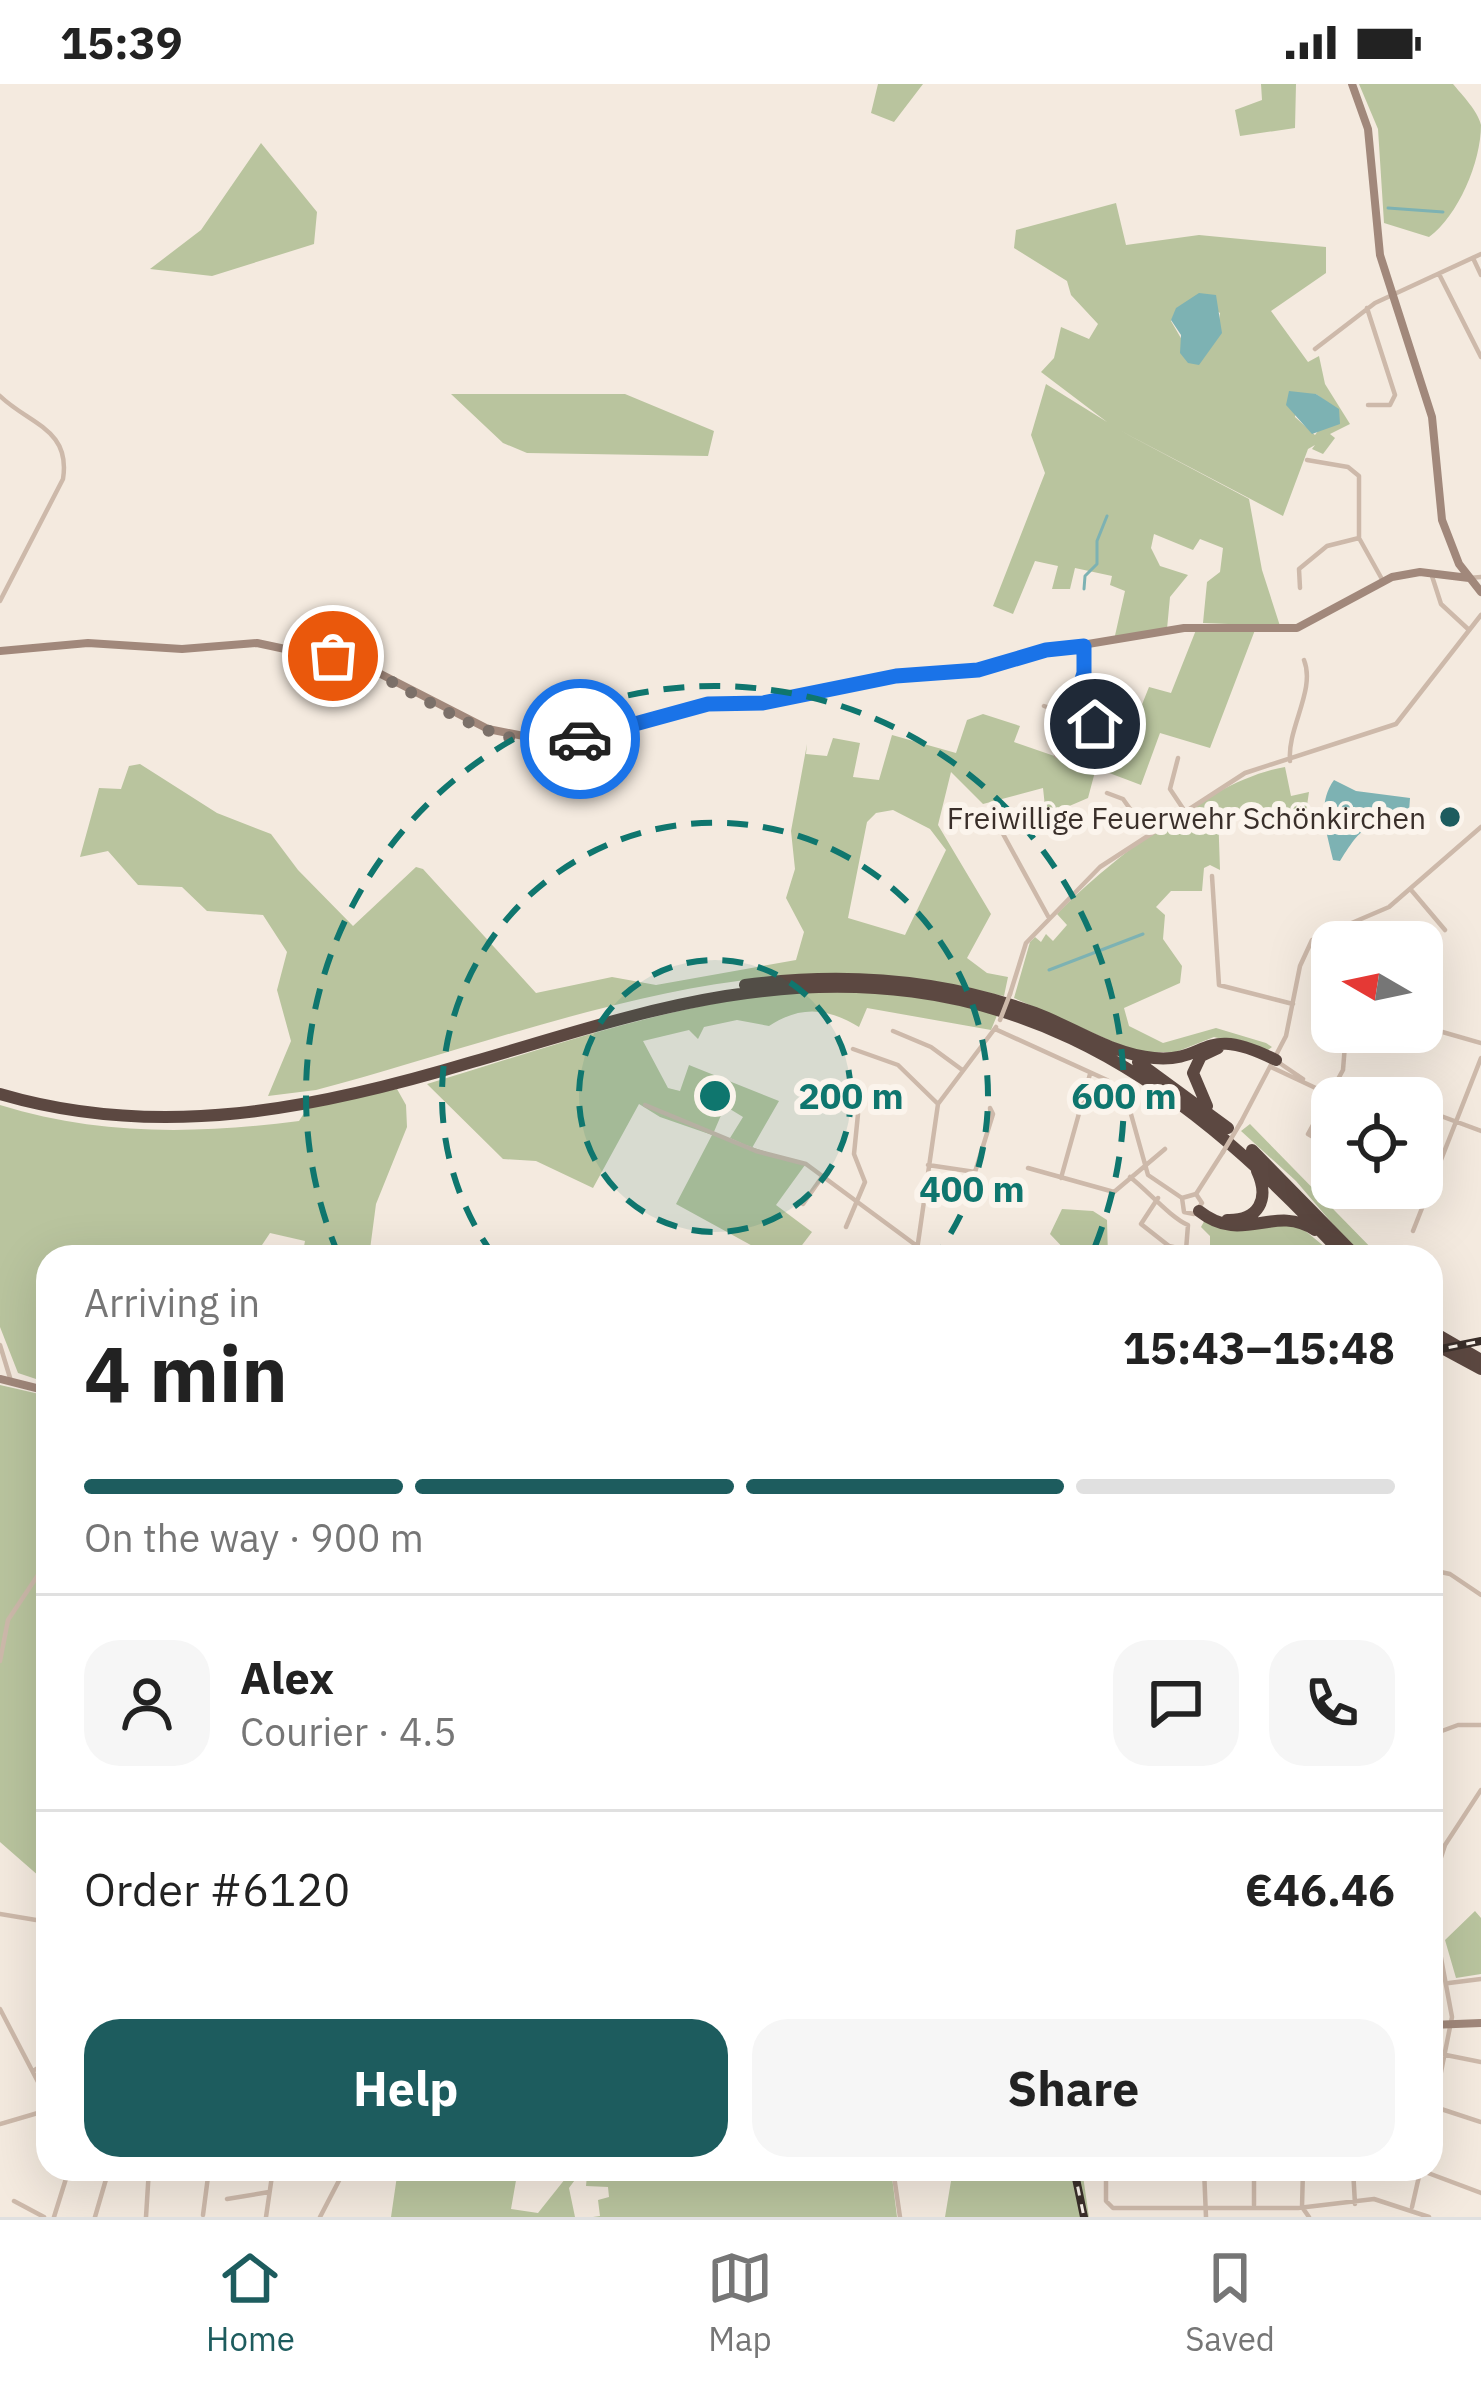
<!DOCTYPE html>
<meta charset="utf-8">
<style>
:root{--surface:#fff;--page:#f6f6f6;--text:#222;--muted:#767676;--line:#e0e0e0;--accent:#1d5c5e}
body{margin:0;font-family:"IBM Plex Sans",sans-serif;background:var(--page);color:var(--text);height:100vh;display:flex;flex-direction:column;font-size:45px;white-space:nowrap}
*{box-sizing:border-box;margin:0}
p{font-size:39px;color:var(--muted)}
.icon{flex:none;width:66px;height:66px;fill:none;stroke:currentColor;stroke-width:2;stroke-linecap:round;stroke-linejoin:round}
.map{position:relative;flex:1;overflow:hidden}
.details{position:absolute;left:36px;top:1161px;width:1407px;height:936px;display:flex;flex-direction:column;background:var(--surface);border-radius:36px;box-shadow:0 12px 48px #0002}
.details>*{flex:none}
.needle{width:78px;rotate:279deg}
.buttons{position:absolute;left:1311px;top:837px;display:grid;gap:24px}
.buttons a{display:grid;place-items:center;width:132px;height:132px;border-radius:24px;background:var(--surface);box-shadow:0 12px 48px #0002;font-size:60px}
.pin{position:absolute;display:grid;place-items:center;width:102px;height:102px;color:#fff;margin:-51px;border:6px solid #fff;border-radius:50%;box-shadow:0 3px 12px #0007}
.courier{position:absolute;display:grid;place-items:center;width:120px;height:120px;margin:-60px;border:9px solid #1a73e8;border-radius:50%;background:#fff;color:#222;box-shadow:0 3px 15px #0007}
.head em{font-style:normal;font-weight:800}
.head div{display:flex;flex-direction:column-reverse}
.head{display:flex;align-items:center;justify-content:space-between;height:204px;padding:0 48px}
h1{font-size:78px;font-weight:800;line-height:90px}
.bar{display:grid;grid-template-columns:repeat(4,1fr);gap:18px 12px;align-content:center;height:144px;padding:0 48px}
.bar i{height:15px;border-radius:9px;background:var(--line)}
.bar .active{background:var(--accent)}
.bar p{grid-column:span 4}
.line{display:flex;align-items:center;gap:30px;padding:0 48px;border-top:3px solid var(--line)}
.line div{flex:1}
.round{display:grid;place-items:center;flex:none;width:126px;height:126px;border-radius:36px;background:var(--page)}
.action{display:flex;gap:24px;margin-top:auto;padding:24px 48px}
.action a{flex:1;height:138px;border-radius:36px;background:var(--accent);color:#fff;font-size:48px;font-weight:800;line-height:138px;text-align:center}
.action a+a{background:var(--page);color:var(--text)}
.status{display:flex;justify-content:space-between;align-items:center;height:84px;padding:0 60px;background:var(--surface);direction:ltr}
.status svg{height:33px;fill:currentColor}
.dock{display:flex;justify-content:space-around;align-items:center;height:168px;border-top:3px solid var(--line);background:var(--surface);font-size:33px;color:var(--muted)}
.dock a{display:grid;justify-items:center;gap:6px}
.dock .active{color:var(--accent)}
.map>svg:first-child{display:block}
.green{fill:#b9c49e;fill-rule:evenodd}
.water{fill:#7db2b3}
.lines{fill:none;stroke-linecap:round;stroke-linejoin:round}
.stream{stroke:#7db2b3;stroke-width:3}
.street{stroke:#cdb9aa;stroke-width:4.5}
.secondary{stroke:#a1887b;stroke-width:8}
.highway{stroke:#5c4841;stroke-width:12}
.rail-casing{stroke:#3a2f2a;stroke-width:8}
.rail{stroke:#fbf4ec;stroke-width:3;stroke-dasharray:9;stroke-linecap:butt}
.street-bridge{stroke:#cdb9aa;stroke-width:4.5}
.done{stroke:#7b7069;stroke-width:12;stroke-dasharray:0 21.6}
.route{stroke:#1a73e8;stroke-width:15}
.ring{fill:none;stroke:#0f766e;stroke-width:6;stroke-dasharray:21 15}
.poi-dot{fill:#1d5c5e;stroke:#fbf4ec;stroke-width:4.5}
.labels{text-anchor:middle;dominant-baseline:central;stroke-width:12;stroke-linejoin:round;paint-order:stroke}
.poi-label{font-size:30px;fill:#3a2f2a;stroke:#fbf4ec;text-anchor:end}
.centre{fill:#0f766e;stroke:#fbf4ec;stroke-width:6}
.ring-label{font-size:36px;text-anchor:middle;font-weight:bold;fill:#0f766e;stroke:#fbf4ec;stroke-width:12;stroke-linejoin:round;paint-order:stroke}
</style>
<div class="status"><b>15:39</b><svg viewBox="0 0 49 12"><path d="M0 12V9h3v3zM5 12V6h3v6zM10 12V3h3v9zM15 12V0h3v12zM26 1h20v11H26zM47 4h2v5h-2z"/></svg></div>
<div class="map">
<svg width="1481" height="2133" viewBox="0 0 1481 2133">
<rect width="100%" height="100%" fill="#f4eadf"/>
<path class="green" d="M878 0H923L894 38 871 29Z
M1261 0H1296L1295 44 1240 52 1235 26 1262 16Z
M1359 0H1453C1462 11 1478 27 1481 41 1481 78 1458 132 1429 153L1384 139 1378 45Z
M261 59 317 128 314 160 212 192 150 185 201 146Z
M1116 119 1126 161 1199 151 1326 163V189L1271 227 1308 278 1319 272 1325 300 1350 340 1330 350 1335 354 1323 370 1312 365 1315 361 1308 365 1283 432 1119 346 1249 415 1262 486 1280 542 1203 539 1207 498 1220 488 1223 464 1200 455 1193 466 1154 450 1151 464 1160 482 1188 491 1170 513 1167 545 1114 556 1125 507 1110 501 1112 492 1075 484 1070 505H1052L1058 482 1035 477 1013 530 993 522 1045 389 1031 351 1046 300 1107 338 1041 288 1054 274 1061 243 1089 255 1098 240 1071 211 1067 197 1014 164 1016 146ZM1195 213 1220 229 1218 244 1182 256 1171 237 1177 224ZM1316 310 1335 324 1315 351 1295 333 1298 312Z
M451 310H625L714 347 708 372 527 369 503 359Z
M1196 546H1255L1210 664 1160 649 1141 701 1096 684 1088 714 1046 732 1043 704 983 720 951 688 938 741 991 830 967 874 987 889 1008 893 1004 912C943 899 876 890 813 891 654 894 470 966 316 1006L268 1012 291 957 277 906 287 868 263 831 207 827 182 803 138 801 108 767 80 773 99 704 121 705 129 682 140 680 217 729 271 750 298 786 353 842 416 783 423 785 536 909 612 893 656 901 796 876 804 848 786 814 795 785 791 747 807 660 806 670 827 672 833 654 860 659 853 693 879 696 892 651 956 669 967 636 983 630 1020 642 1014 658 1092 685 1113 632 1135 638 1149 603 1171 609ZM893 726 930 745 946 766 905 851 848 834 867 738 876 729Z
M1285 683 1291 712 1309 708 1306 728 1218 727 1220 786 1210 781 1204 784 1202 807H1171L1156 823 1165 831 1163 855 1182 882 1180 899 1124 924 1129 942 1163 959 1216 944 1266 959 1272 963 1268 966 1214 953 1176 968H1136L1014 914 1030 858 1035 853 1041 858 1046 850 1053 857 1067 841 1057 830C1106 779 1215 694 1285 683Z
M804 906 892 908 998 929 991 946 867 924 859 943C828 924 801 921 769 942L737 936 704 943 698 955 689 946 643 957 668 1004 680 1007 689 981 779 1017 752 1064 730 1054 743 1033 725 1022 713 1050 805 1081 776 1121 812 1148 793 1173H754L758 1165 676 1120 712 1051 660 1033 639 1020 593 1104 536 1077 503 1075 427 1000C552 962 673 919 804 906Z
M397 1005 406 1021 407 1043 376 1120 369 1173H302L305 1157 270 1149 254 1173H48V1299L18 1289 0 1243V1021C99 1052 198 1050 299 1037L308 1023Z
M1250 1040 1380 1173H1361L1296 1097 1241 1047Z
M1062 1125 1093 1127 1107 1136 1108 1173 1068 1169 1050 1150Z
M1206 1134 1297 1140 1337 1173H1210V1152L1201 1143Z
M0 1301 48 1312V1800L0 1758Z
M1475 1827 1481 1834V1890L1456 1894 1445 1856Z
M398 2085 426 2091 428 2085H518L511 2125 538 2129 573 2085H891L897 2133H593L600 2132 598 2116 609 2113 608 2103 586 2102 587 2091 580 2089 569 2104 575 2133H391Z
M897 2085H1082L1089 2133H945L952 2091 898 2095Z"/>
<path class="water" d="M1199 209 1216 211 1222 249 1199 281 1188 279 1180 269 1181 251 1171 236 1176 224Z
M1289 307 1316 310 1339 325 1340 340 1312 350 1286 321Z
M1334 696 1356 707 1410 714 1408 742C1365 743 1365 737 1340 777L1333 776C1327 749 1316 721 1334 696Z"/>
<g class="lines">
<path class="stream" d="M1388 124 1443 128
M1084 505 1085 492 1097 480V457L1107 432
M1049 886 1143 850
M1381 950V948"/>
<path class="street" d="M1473 174 1481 191
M1439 190 1481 273
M1367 224 1395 311 1390 321H1368
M1315 265 1375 219 1481 170
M0 312C29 340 71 345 63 395L0 517
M1307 376 1348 383 1359 392V454L1383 497
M1431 489 1441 520 1468 545
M1469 494 1481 493
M1300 504 1299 485 1327 462 1359 454
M1044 622 1095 640
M1056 672 1085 589 1083 562
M1178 674 1170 705 1184 726
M1290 677C1287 644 1316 606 1304 576
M1107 709 1123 715 1148 750
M991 728 1049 834
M1212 792 1219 901 1293 920
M1412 807 1445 846
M1010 910 1026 859 1100 783 1245 689 1396 640 1481 531
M995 945 1107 996 1120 1008 1129 1023 1148 1091 1182 1114
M1432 945 1481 959
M893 947 931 963 961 985
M853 965 898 981 938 1020
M1278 978 1303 995
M1273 984 1337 1014
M645 1021 756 1067 806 1080 917 1162
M1422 1025 1481 1047
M1241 1038 1286 952 1300 882 1312 856 1389 823 1481 743
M1327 1061 1308 1050 1343 986 1346 948
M928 1081 975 1088 993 1030 990 1024 991 1035
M1028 1084 1114 1108 1165 1065
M1130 1093C1147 1106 1171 1134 1188 1141L1186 1166 1169 1162 1141 1140 1158 1114
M1061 1094 1090 990
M1381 1104 1422 1120
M1182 1114 1196 1110 1223 1068
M1182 1114 1184 1128 1194 1130 1202 1119 1196 1110
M803 1120 822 1093
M846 1143 865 1098 854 1070 858 1030
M1413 1147 1481 974
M815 1173 820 1168 830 1173
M916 1173 938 1020 996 943
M1066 1173H1073
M0 1261 11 1297
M1431 1486 1450 1490 1481 1511
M0 1577 8 1536 48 1476
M1431 1651 1458 1641H1481
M0 1830 48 1838
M1449 1899 1481 1895
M0 1925 48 2017
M1431 1968 1481 1978
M33 1987 48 1977
M1435 2023 1481 2038
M1431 2038 1452 1933 1432 1826 1434 1795 1445 1761 1481 1706
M0 2040 48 2026
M893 2085 900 2133
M1106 2085V2117L1113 2124H1298L1374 2115 1429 2133
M1204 2085 1206 2133
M1254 2085V2121
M1303 2085 1302 2123 1309 2133
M1353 2085 1355 2120
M1420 2086 1481 2109
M227 2115 269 2108
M14 2117 44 2133
M1412 2123 1420 2088
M203 2131 209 2085
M54 2133 69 2085
M95 2133 109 2085
M146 2133 149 2085
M266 2133 273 2085
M320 2133 345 2085"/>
<path class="secondary" d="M1352 0 1368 45 1380 171 1432 333 1442 436 1459 480 1481 508
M0 567 88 559 182 565 257 559 365 582 488 645 559 659 708 620 762 619 895 592 978 586 1046 567 1184 544H1297L1392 493 1420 488 1469 494
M0 1295 48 1307
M1431 1941 1481 1939"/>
<path class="highway" d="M745 901C843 888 941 895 1035 929 1073 943 1113 971 1154 974 1210 979 1200 938 1276 976
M1138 978 1228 1044
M0 1010C160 1057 316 1025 472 978 556 954 639 926 726 912 997 869 1169 981 1345 1173
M1207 1022 1193 989 1201 972 1218 964
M1252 1066 1357 1173
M1199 1127C1243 1162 1273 1119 1315 1146
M1227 1136C1259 1137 1270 1115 1257 1087
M1431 1247 1481 1276
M1431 1258 1481 1285"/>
<defs>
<path id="rail" d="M1431 1267 1481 1257
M1074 2085 1084 2133"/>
</defs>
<use href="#rail" class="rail-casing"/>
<use href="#rail" class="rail"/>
<path class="street-bridge" d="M1000 936 1010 910
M1223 1068 1241 1038"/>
</g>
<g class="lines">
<path class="done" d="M333 572C412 596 491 677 580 655"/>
<path class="route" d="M580 655 708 620 763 619 896 592 978 586 1046 566 1084 562V589L1070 632 1095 640"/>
</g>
<circle cx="715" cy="1012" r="136" fill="#0f766e" fill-opacity=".12"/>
<g class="ring">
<circle cx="715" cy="1012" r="136"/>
<path d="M494 1172A273 273 0 1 1 936 1172"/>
<path d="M339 1172A409 409 0 1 1 1091 1172"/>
</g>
<circle class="poi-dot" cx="1450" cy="733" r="12"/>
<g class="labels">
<g class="poi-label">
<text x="1426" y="733">Freiwillige Feuerwehr Schönkirchen</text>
</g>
</g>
<circle cx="715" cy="1012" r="18" class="centre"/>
<g class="ring-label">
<text x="851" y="1025">200 m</text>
<text x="1124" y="1025">600 m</text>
<text x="972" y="1118">400 m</text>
</g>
</svg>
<div class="buttons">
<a><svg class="needle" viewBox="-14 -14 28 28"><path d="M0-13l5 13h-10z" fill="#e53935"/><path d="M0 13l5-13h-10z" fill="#767676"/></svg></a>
<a><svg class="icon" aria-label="locate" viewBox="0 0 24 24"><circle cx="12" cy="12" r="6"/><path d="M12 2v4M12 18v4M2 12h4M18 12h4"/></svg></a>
</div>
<div class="pin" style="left:333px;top:572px;background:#ea580c"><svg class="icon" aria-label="bag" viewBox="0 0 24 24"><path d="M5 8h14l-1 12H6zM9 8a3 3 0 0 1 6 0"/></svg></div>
<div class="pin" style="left:1095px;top:640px;background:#1f2937"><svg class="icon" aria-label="home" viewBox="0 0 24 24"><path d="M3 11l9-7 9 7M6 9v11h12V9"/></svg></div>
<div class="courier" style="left:580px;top:655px"><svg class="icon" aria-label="car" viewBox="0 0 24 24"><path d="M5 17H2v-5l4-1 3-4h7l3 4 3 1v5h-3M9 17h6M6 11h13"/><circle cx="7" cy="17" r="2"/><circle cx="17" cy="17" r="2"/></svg></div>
<section class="details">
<div class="head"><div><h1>4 min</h1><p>Arriving in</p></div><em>15:43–15:48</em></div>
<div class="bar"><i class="active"></i><i class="active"></i><i class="active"></i><i></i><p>On the way · 900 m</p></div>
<div class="line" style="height:216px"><a class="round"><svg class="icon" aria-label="person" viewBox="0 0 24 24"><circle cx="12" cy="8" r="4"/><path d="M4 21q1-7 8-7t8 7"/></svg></a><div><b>Alex</b><p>Courier · 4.5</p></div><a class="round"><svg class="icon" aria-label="chat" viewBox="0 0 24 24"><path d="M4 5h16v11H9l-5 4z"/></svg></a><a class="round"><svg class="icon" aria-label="phone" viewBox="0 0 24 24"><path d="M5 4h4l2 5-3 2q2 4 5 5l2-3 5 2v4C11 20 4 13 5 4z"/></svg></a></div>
<div class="line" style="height:156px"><div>Order #6120</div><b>€46.46</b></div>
<div class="action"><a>Help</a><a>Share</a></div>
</section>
</div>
<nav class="dock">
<a class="active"><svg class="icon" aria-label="home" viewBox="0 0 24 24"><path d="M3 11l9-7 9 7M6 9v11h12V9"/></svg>Home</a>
<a><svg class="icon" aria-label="map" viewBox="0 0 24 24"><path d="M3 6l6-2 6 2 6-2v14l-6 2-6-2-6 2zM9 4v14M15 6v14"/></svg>Map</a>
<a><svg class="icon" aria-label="saved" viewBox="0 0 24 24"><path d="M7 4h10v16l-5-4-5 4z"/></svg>Saved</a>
</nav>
